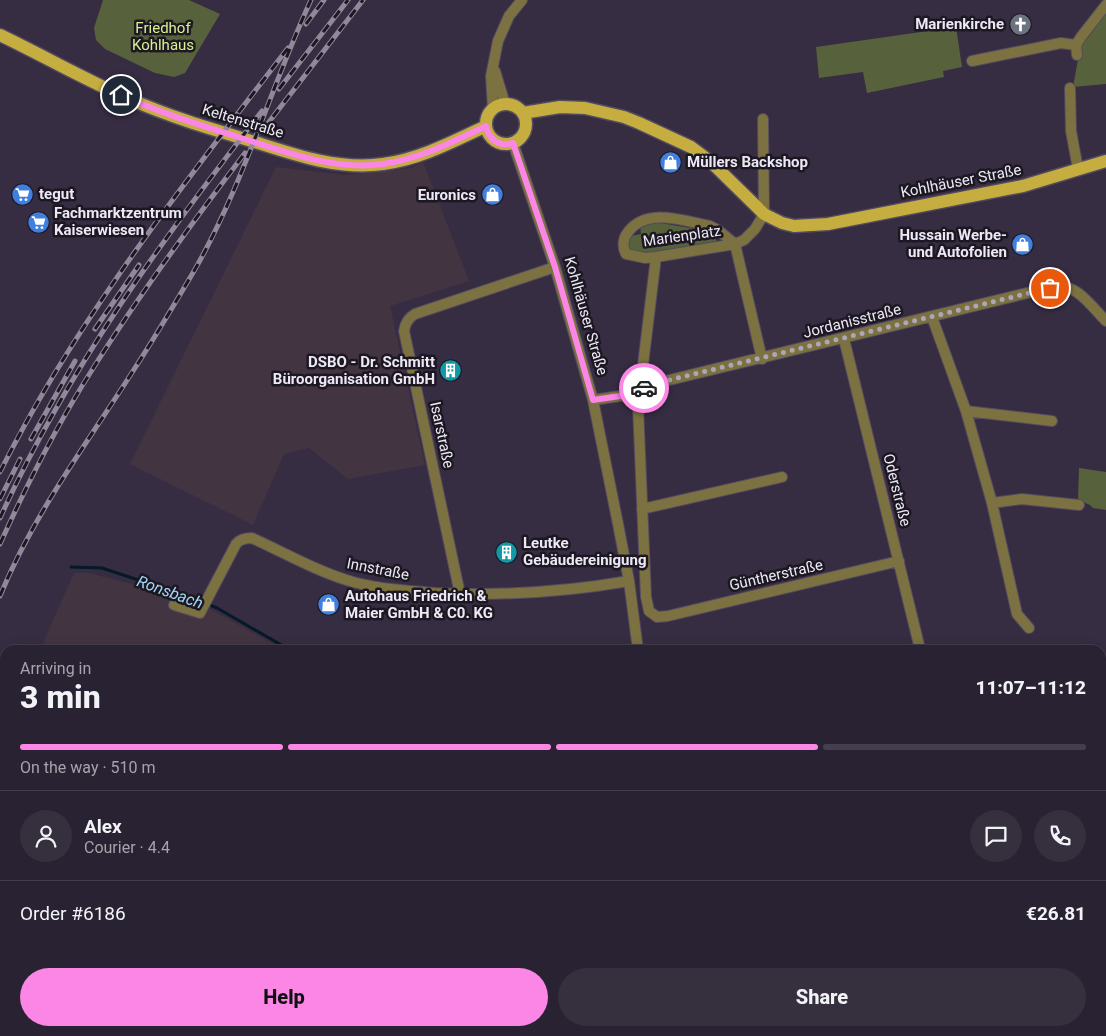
<!DOCTYPE html>
<meta charset="utf-8">
<style>
:root{--surface:#292232;--page:#352f3e;--text:#f1f3f6;--muted:#a5a4ac;--line:#453f4d;--accent:#fb86e5}
body{margin:0;font-family:Roboto,sans-serif;background:var(--page);color:var(--text);height:100vh;display:flex;flex-direction:column;font-size:19px;white-space:nowrap}
*{box-sizing:border-box;margin:0}
p{font-size:16px;color:var(--muted)}
.icon{flex:none;width:28px;height:28px;fill:none;stroke:currentColor;stroke-width:2;stroke-linecap:round;stroke-linejoin:round}
.map{position:relative;flex:1;overflow:hidden}
.panel{position:absolute;left:0px;top:645px;width:1106px;height:391px;display:flex;flex-direction:column;background:var(--surface);border-radius:15px 15px 0 0;box-shadow:0 2px 12px #0003,0 0 0 1px var(--line)}
.panel>*{flex:none}
.pin{position:absolute;display:grid;place-items:center;width:42px;height:42px;color:#fff;margin:-21px;border:2px solid #fff;border-radius:50%;box-shadow:0 1px 5px #0007}
.courier{position:absolute;display:grid;place-items:center;width:50px;height:50px;margin:-25px;border:4px solid #fb86e5;border-radius:50%;background:#fff;color:#222;box-shadow:0 1px 6px #0007}
.overview em{font-style:normal;font-weight:800}
.overview div{display:flex;flex-direction:column-reverse}
.overview{display:flex;align-items:center;justify-content:space-between;height:85px;padding:0 20px}
h1{font-size:32px;font-weight:800;line-height:38px}
.bar{display:grid;grid-template-columns:repeat(4,1fr);gap:8px 5px;align-content:center;height:60px;padding:0 20px}
.bar i{height:6px;border-radius:4px;background:var(--line)}
.bar .active{background:var(--accent)}
.bar p{grid-column:span 4}
.line{display:flex;align-items:center;gap:12px;padding:0 20px;border-top:1px solid var(--line)}
.line div{flex:1}
.round{display:grid;place-items:center;flex:none;width:52px;height:52px;border-radius:26px;background:var(--page)}
.action{display:flex;gap:10px;margin-top:auto;padding:10px 20px}
.action a{flex:1;height:58px;border-radius:30px;background:var(--accent);color:#111;font-size:20px;font-weight:800;line-height:58px;text-align:center}
.action a+a{background:var(--page);color:var(--text)}
.map>svg:first-child{display:block}
.industrial{fill:#433441}
.green{fill:#57613c}
.lines{fill:none;stroke-linecap:round;stroke-linejoin:round}
.stream{stroke:#051926;stroke-width:3}
.minor-casing{stroke:#544b60;stroke-width:12}
.major-casing{stroke:#544b60;stroke-width:15}
.minor{stroke:#7c7140;stroke-width:10}
.major{stroke:#c5ad40;stroke-width:12}
.rail-casing{stroke:#91899b;stroke-width:5}
.rail{stroke:#1c1822;stroke-width:3;stroke-dasharray:9;stroke-linecap:butt}
.done{stroke:#ada6b7;stroke-width:5;stroke-dasharray:0 9}
.route{stroke:#fb86e5;stroke-width:6}
.labels{text-anchor:middle;dominant-baseline:central;stroke-width:5;stroke-linejoin:round;paint-order:stroke}
.poi-label{font-size:15px;font-weight:bold;fill:#ede7f6;stroke:#1c1822;text-anchor:start}
.park-label{font-size:15px;fill:#d8f091;stroke:#1c1822}
.street-label{font-size:15px;fill:#ede7f6;stroke:#1c1822}
.water-label{font-size:16px;font-style:italic;fill:#a3d8fb;stroke:#1c1822}
</style>
<div class="map">
<svg width="1106" height="1036" viewBox="0 0 1106 1036">
<rect width="100%" height="100%" fill="#372d43"/>
<path class="industrial" d="M423 162 469 281 390 306 425 465 348 479 309 448 284 454 253 525 130 464 276 167 344 175 411 168Z
M74 573H88L192 599 284 650H40Z
M5 737V832L0 831V760Z
M43 1031H380L381 1036H44Z"/>
<path class="green" d="M103 0H189L220 14 185 73 174 77 155 73 105 49 96 40 94 28Z
M1106 9V84L1073 87 1081 43Z
M956 27 962 67 943 71 944 77 867 93 863 72 819 78 816 47Z
M655 222 713 232 717 242 641 254 629 253 627 241 631 236 641 234 640 225Z
M1079 468 1106 472V510L1093 508 1090 505 1078 500Z"/>
<g class="lines">
<path class="stream" d="M71 567 102 568 196 599 217 608 290 650
M1101 674 1106 675"/>
<defs>
<path id="minor" d="M1077 55 1076 45 1081 37 1106 5
M972 61 1061 43 1076 45
M495 71 505 104
M1070 88 1071 131 1078 169
M493 109 491 76 498 41 509 16 522 0
M513 143 555 267 593 400 618 524 629 581 638 650
M735 244 718 230 710 226C684 221 647 207 628 232 623 238 622 247 626 254L645 258 656 257 735 244 744 240 755 229 764 214 763 119
M735 244 762 359
M656 257 638 406 646 597 649 611 657 617 668 616 899 561
M932 317 966 411 992 503 1017 614 1029 628
M844 339 920 649
M593 400 627 395 653 384 1056 286C1077 284 1092 307 1106 321
M966 411 1052 421
M992 503 1022 499 1079 505
M642 509 782 477
M460 594 404 331C405 324 408 318 415 314L555 267
M174 605 200 613 236 544C240 539 245 538 252 538 285 553 318 572 353 582 380 589 408 591 435 593 500 596 565 592 629 581
M393 1031V1036
M638 1036V1031
M933 1036V1031"/>
<path id="major" d="M0 35C44 56 87 81 132 100 173 118 215 130 258 143 298 156 340 170 383 164 420 159 452 142 486 126
M486 124a20 20 0 1 1 40 0a20 20 0 1 1-40 0Z
M523 113 560 107 585 108 624 117 639 123 691 147 711 162 764 214 782 223 794 226 828 224 1023 186 1106 161"/>
</defs>
<use href="#minor" class="minor-casing"/>
<use href="#major" class="major-casing"/>
<use href="#minor" class="minor"/>
<use href="#major" class="major"/>
<defs>
<path id="rail" d="M306 24 324 0
M279 89 348 0
M262 131 363 0
M95 329 139 265
M31 439 75 361
M0 472C77 318 184 184 288 48
M0 499 20 459
M0 518C67 370 163 238 262 111
M0 544C27 484 57 425 92 370 139 295 191 224 245 153
M0 596C33 515 86 445 133 371 154 339 174 305 194 271 243 186 270 89 311 0"/>
</defs>
<use href="#rail" class="rail-casing"/>
<use href="#rail" class="rail"/>
</g>
<g class="lines">
<path class="done" d="M644 388 653 384 1050 288"/>
<path class="route" d="M121 95C158 112 197 124 235 136 283 151 332 171 383 164 420 159 452 142 486 126 489 140 499 147 513 143L555 267 593 400 627 395 644 388"/>
</g>
<defs>
<symbol id="church-disc" viewBox="-11 -11 22 22"><circle r="9.5" fill="#6b7280" stroke="#1c1822"/><path d="M-1.2-6h2.4v3.5h3.3v2.4h-3.3V6h-2.4V-.1h-3.3v-2.4h3.3Z" fill="#fff"/></symbol>
<symbol id="shop-disc" viewBox="-11 -11 22 22"><circle r="9.5" fill="#3f7fe0" stroke="#1c1822"/><path d="M-5-2.5h2.3a2.7 3.5 0 0 1 5.4 0H5L5.5 6h-11ZM-1.5-2.5h3a1.5 2.3 0 0 0-3 0Z" fill="#fff"/></symbol>
<symbol id="supermarket-disc" viewBox="-11 -11 22 22"><circle r="9.5" fill="#3f7fe0" stroke="#1c1822"/><path d="M-6-5.5h2.5l.6 2H6L4.5 2H-2.5L-4.4-4H-6ZM-1.5 3.2a1.3 1.3 0 1 0 .1 0ZM3 3.2a1.3 1.3 0 1 0 .1 0Z" fill="#fff"/></symbol>
<symbol id="building-disc" viewBox="-11 -11 22 22"><circle r="9.5" fill="#0f9aa8" stroke="#1c1822"/><path d="M-4-6H4V6H1V3H-1V6H-4ZM-2.5-4.3h1.7v1.8h-1.7ZM.8-4.3h1.7v1.8H.8ZM-2.5-1h1.7V.8h-1.7ZM.8-1h1.7V.8H.8Z" fill="#fff"/></symbol>
</defs>
<g fill-rule="evenodd">
<use href="#church-disc" x="1008" y="12" width="25" height="25"/>
<use href="#shop-disc" x="658" y="150" width="25" height="25"/>
<use href="#supermarket-disc" x="10" y="182" width="25" height="25"/>
<use href="#shop-disc" x="480" y="182" width="25" height="25"/>
<use href="#supermarket-disc" x="26" y="210" width="25" height="25"/>
<use href="#shop-disc" x="1010" y="232" width="25" height="25"/>
<use href="#building-disc" x="438" y="358" width="25" height="25"/>
<use href="#building-disc" x="494" y="540" width="25" height="25"/>
<use href="#shop-disc" x="316" y="592" width="25" height="25"/>
</g>
<g class="labels">
<g class="poi-label">
<text x="1004" y="24" text-anchor="end">Marienkirche</text>
<text x="687" y="162">Müllers Backshop</text>
<text x="39" y="194">tegut</text>
<text x="476" y="195" text-anchor="end">Euronics</text>
<text x="54" y="213">Fachmarktzentrum<tspan x="54" dy="17">Kaiserwiesen</tspan></text>
<text x="1007" y="235" text-anchor="end">Hussain Werbe-<tspan x="1007" dy="17">und Autofolien</tspan></text>
<text x="435" y="362" text-anchor="end">DSBO - Dr. Schmitt<tspan x="435" dy="17">Büroorganisation GmbH</tspan></text>
<text x="523" y="543">Leutke<tspan x="523" dy="17">Gebäudereinigung</tspan></text>
<text x="345" y="596">Autohaus Friedrich &amp;<tspan x="345" dy="17">Maier GmbH &amp; C0. KG</tspan></text>
</g>
<g class="park-label">
<text x="163" y="28">Friedhof<tspan x="163" dy="17">Kohlhaus</tspan></text>
</g>
<g class="street-label">
<text transform="translate(243 121) rotate(17)">Keltenstraße</text>
<text transform="translate(961 181) rotate(-11)">Kohlhäuser Straße</text>
<text transform="translate(682 236) rotate(-8)">Marienplatz</text>
<text transform="translate(586 316) rotate(74)">Kohlhäuser Straße</text>
<text transform="translate(852 321) rotate(-14)">Jordanisstraße</text>
<text transform="translate(442 435) rotate(78)">Isarstraße</text>
<text transform="translate(897 490) rotate(76)">Oderstraße</text>
<text transform="translate(378 569) rotate(11)">Innstraße</text>
<text transform="translate(776 575) rotate(-13)">Güntherstraße</text>
</g>
<g class="water-label">
<text transform="translate(170 592) rotate(20)">Ronsbach</text>
</g>
</g>
</svg>
<div class="pin" style="left:1050px;top:288px;background:#ea580c"><svg class="icon" aria-label="bag" viewBox="0 0 24 24"><path d="M5 8h14l-1 12H6zM9 8a3 3 0 0 1 6 0"/></svg></div>
<div class="pin" style="left:121px;top:95px;background:#1f2937"><svg class="icon" aria-label="home" viewBox="0 0 24 24"><path d="M3 11l9-7 9 7M6 9v11h12V9"/></svg></div>
<div class="courier" style="left:644px;top:388px"><svg class="icon" aria-label="car" viewBox="0 0 24 24"><path d="M5 17H2v-5l4-1 3-4h7l3 4 3 1v5h-3M9 17h6M6 11h13"/><circle cx="7" cy="17" r="2"/><circle cx="17" cy="17" r="2"/></svg></div>
<section class="panel">
<div class="overview"><div><h1>3 min</h1><p>Arriving in</p></div><em>11:07–11:12</em></div>
<div class="bar"><i class="active"></i><i class="active"></i><i class="active"></i><i></i><p>On the way · 510 m</p></div>
<div class="line" style="height:90px"><a class="round"><svg class="icon" aria-label="person" viewBox="0 0 24 24"><circle cx="12" cy="8" r="4"/><path d="M4 21q1-7 8-7t8 7"/></svg></a><div><b>Alex</b><p>Courier · 4.4</p></div><a class="round"><svg class="icon" aria-label="chat" viewBox="0 0 24 24"><path d="M4 5h16v11H9l-5 4z"/></svg></a><a class="round"><svg class="icon" aria-label="phone" viewBox="0 0 24 24"><path d="M5 4h4l2 5-3 2q2 4 5 5l2-3 5 2v4C11 20 4 13 5 4z"/></svg></a></div>
<div class="line" style="height:65px"><div>Order #6186</div><b>€26.81</b></div>
<div class="action"><a>Help</a><a>Share</a></div>
</section>
</div>
